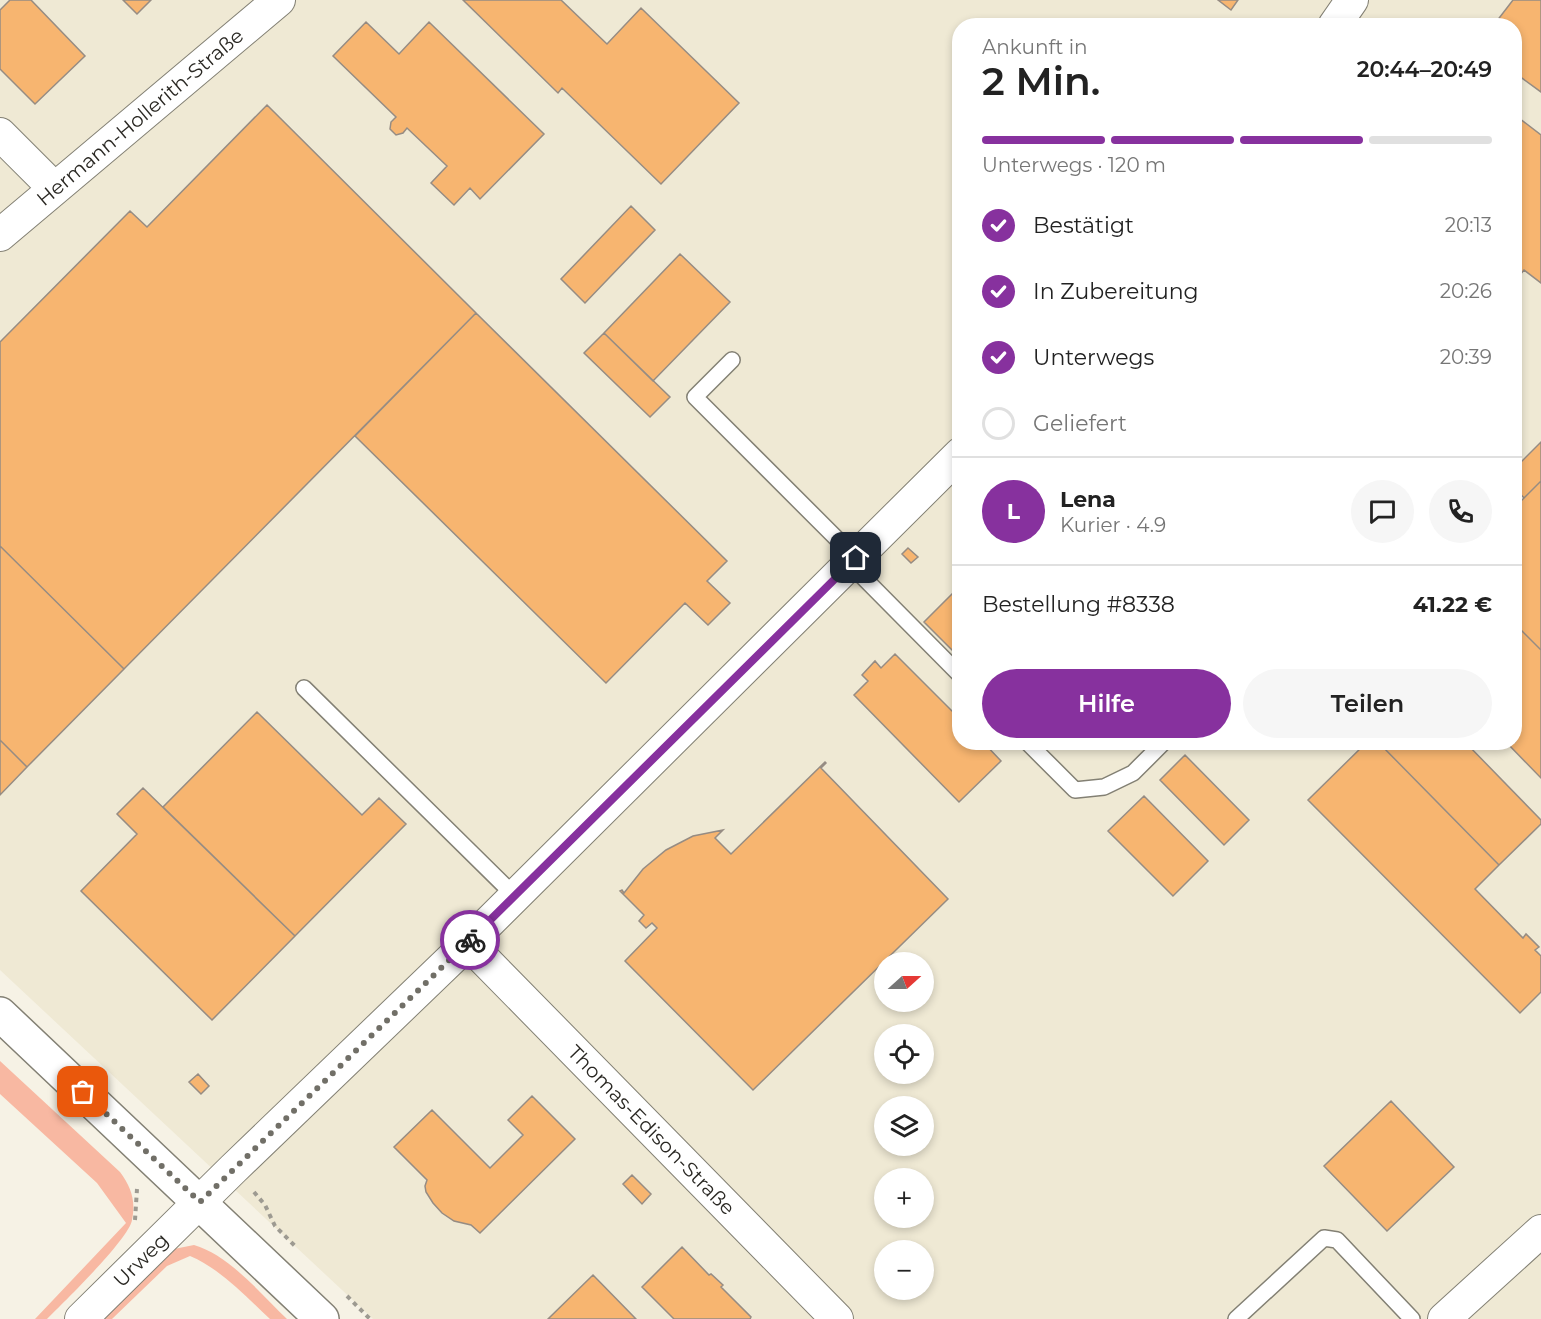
<!DOCTYPE html>
<html lang="de">
<meta charset="utf-8">
<style>
:root{--surface:#fff;--page:#f6f6f6;--text:#222;--muted:#767676;--line:#e0e0e0;--accent:#87319e}
body{margin:0;font-family:Montserrat,sans-serif;background:var(--page);color:var(--text);height:100vh;display:flex;flex-direction:column;font-size:22px;white-space:nowrap}
*{box-sizing:border-box;margin:0}
p{font-size:20px;color:var(--muted)}
.icon{flex:none;width:33px;height:33px;fill:none;stroke:currentColor;stroke-width:2;stroke-linecap:round;stroke-linejoin:round}
.map{position:relative;flex:1;overflow:hidden}
.panel{position:absolute;left:952px;top:18px;width:570px;height:732px;display:flex;flex-direction:column;background:var(--surface);border-radius:24px;box-shadow:0 3px 9px #0003}
.panel>*{flex:none}
.needle{width:39px;rotate:69deg}
.fabs{position:absolute;left:874px;top:952px;display:grid;gap:12px}
.fabs a{display:grid;place-items:center;width:60px;height:60px;border-radius:50%;background:var(--surface);box-shadow:0 3px 9px #0003;font-size:30px}
.pin{position:absolute;display:grid;place-items:center;width:51px;height:51px;color:#fff;margin:-26px;border-radius:12px;box-shadow:0 3px 9px #0006}
.courier{position:absolute;display:grid;place-items:center;width:60px;height:60px;margin:-30px;border:4px solid #87319e;border-radius:50%;background:#fff;color:#222;box-shadow:0 2px 8px #0007}
.head em{font-style:normal;font-weight:600}
.head div{display:flex;flex-direction:column-reverse}
.head{display:flex;align-items:center;justify-content:space-between;height:102px;padding:0 30px}
h1{font-size:39px;font-weight:600;line-height:45px}
.bar{display:grid;grid-template-columns:repeat(4,1fr);gap:9px 6px;align-content:center;height:72px;padding:0 30px}
.bar i{height:8px;border-radius:4px;background:var(--line)}
.bar .active{background:var(--accent)}
.bar p{grid-column:span 4}
.line{display:flex;align-items:center;gap:15px;padding:0 30px;border-top:2px solid var(--line)}
.line div{flex:1}
.round{display:grid;place-items:center;flex:none;width:63px;height:63px;border-radius:32px;background:var(--page)}
ol{padding:0 30px;list-style:none}
li{display:flex;align-items:center;gap:18px;height:66px}
li p{margin-inline-start:auto}
li .icon{padding:6px;border-radius:50%;background:var(--accent);color:#fff;stroke-width:4}
li:last-child{color:var(--muted)}
li i{width:33px;height:33px;border:3px solid var(--line);border-radius:50%}
.button{display:flex;gap:12px;margin-top:auto;padding:12px 30px}
.button a{flex:1;height:69px;border-radius:36px;background:var(--accent);color:#fff;font-size:24px;font-weight:600;line-height:69px;text-align:center}
.button a+a{background:var(--page);color:var(--text)}
.map>svg:first-child{display:block}
.built{fill:#efe9d4;fill-rule:evenodd}
.green{fill:#f8b8a2}
.building{fill:#f7b570;stroke:#968c83;stroke-width:1.5}
.lines{fill:none;stroke-linecap:round;stroke-linejoin:round}
.lane-casing{stroke:#838074;stroke-width:18}
.street-casing{stroke:#838074;stroke-width:34}
.secondary-casing{stroke:#838074;stroke-width:36}
.path{stroke:#9d9a91;stroke-width:4;stroke-dasharray:4.5 4.5;stroke-linecap:butt}
.lane{stroke:#fff;stroke-width:15}
.street{stroke:#fff;stroke-width:32}
.secondary{stroke:#fff;stroke-width:33}
.done{stroke:#716f67;stroke-width:6;stroke-dasharray:0 10.8}
.route{stroke:#87319e;stroke-width:8}
.labels{text-anchor:middle;dominant-baseline:central;stroke-width:5;stroke-linejoin:round;paint-order:stroke}
.street-label{font-size:20px;fill:#2a2823;stroke:#fff}
</style>
<div class="map">
<svg width="1541" height="1319" viewBox="0 0 1541 1319">
<rect width="100%" height="100%" fill="#f6f2e5"/>
<path class="built" d="M0 0H1541V1319H373L0 970ZM960 26H1515V742H960ZM885 963H924V1002H885ZM885 1035H924V1074H885ZM885 1107H924V1146H885ZM885 1179H924V1218H885ZM885 1251H924V1290H885Z"/>
<path class="green" d="M0 1061 120 1172C131 1187 136 1200 132 1220 129 1239 64 1302 47 1319H35L126 1223 97 1183 0 1094Z
M194 1245C229 1255 261 1294 287 1319H270C245 1296 221 1269 190 1256L167 1266 112 1319H100L174 1249Z"/>
<path class="building" d="M10 0H31L85 56 35 104 0 69V10Z
M123 0H151L137 14Z
M463 0H561L607 44 641 8 739 103 661 184 562 88 558 93Z
M1218 0H1238L1231 10Z
M1513 0H1541V92L1515 73V26H1493Z
M366 22 399 54 429 22 544 134 480 199 470 188 454 205 431 183 447 166 407 128 403 133 396 135 390 129 391 122 396 117 333 56Z
M267 105 476 313 124 669 0 546V342L130 211 147 227Z
M1515 115 1541 135V283L1524 270 1515 281Z
M631 206 655 230 585 303 561 279Z
M680 254 730 302 653 381 604 333Z
M476 313 727 561 707 581 730 603 708 625 685 603 606 683 355 436Z
M604 333 670 397 650 417 584 353Z
M1541 442V481L1524 498 1515 488V468Z
M1541 481V650L1515 624V507Z
M0 546 124 669 27 767 0 740Z
M908 548 918 557 911 563 902 554Z
M955 591 960 595V658L924 622Z
M1515 624 1541 650V778L1506 742H1515Z
M895 654 960 719V742H983L1001 761 959 802 854 695 868 681 862 675 875 661 881 668Z
M257 712 362 815 379 798 406 824 295 936 163 807Z
M0 740 27 767 0 795Z
M1367 742H1378L1499 865 1475 889 1523 938 1526 934 1539 947 1535 950 1541 956V992L1520 1013 1308 800Z
M1378 742H1465L1541 820V824L1499 865Z
M1185 755 1249 820 1224 845 1160 780Z
M825 762 826 763 821 768 948 899 753 1090 625 961 657 928 652 923 646 928 639 921 644 915 620 891 622 890 624 893 643 869 666 850 693 836 723 830 715 838 731 854Z
M143 788 295 936 212 1020 81 891 137 834 117 814Z
M1144 796 1208 861 1173 896 1108 831Z
M198 1074 209 1086 201 1094 189 1082Z
M532 1096 575 1139 480 1233 471 1225 454 1221 442 1213 433 1203 426 1192 425 1186 427 1180 394 1147 432 1110 490 1168 523 1135 508 1120Z
M1391 1101 1454 1167 1387 1231 1324 1166Z
M632 1175 651 1194 642 1204 623 1184Z
M682 1247 709 1275 711 1274 723 1285 721 1287 751 1317 750 1319H674L642 1287Z
M593 1275 636 1319H548Z"/>
<g class="lines">
<defs>
<path id="lane" d="M732 360 695 397 856 558
M850 564 960 675
M304 688 515 896
M1027 742 1075 790 1104 787 1133 773 1164 742
M1236 1319 1324 1238 1337 1240 1412 1319"/>
<g id="street">
<path d="M1334 26 1352 0"/>
<path d="M0 134 54 188"/>
<path id="s1" d="M0 235 279 0"/>
<path id="s2" d="M468 943 837 1319"/>
<path id="s3" d="M81 1319 233 1169 468 943 960 454"/>
<path d="M1444 1319 1541 1231"/>
</g>
<path id="secondary" d="M0 1014 322 1319"/>
</defs>
<use href="#lane" class="lane-casing"/>
<use href="#street" class="street-casing"/>
<use href="#secondary" class="secondary-casing"/>
<path class="path" d="M254 1192 265 1205 275 1226 296 1247
M135 1220 137 1189
M347 1296 370 1319"/>
<use href="#lane" class="lane"/>
<use href="#street" class="street"/>
<use href="#secondary" class="secondary"/>
</g>
<g class="lines">
<path class="done" d="M83 1092 200 1202 470 940"/>
<path class="route" d="M470 940 856 558"/>
</g>
<g class="labels">
<g class="street-label">
<text stroke="none"><textPath href="#s1" startOffset="183">Hermann-Hollerith-Straße</textPath></text>
<text stroke="none"><textPath href="#s2" startOffset="262">Thomas-Edison-Straße</textPath></text>
<text stroke="none"><textPath href="#s3" startOffset="84">Urweg</textPath></text>
</g>
</g>
</svg>
<div class="fabs">
<a><svg class="needle" viewBox="-14 -14 28 28"><path d="M0-13l5 13h-10z" fill="#e53935"/><path d="M0 13l5-13h-10z" fill="#767676"/></svg></a>
<a><svg class="icon" aria-label="locate" viewBox="0 0 24 24"><circle cx="12" cy="12" r="6"/><path d="M12 2v4M12 18v4M2 12h4M18 12h4"/></svg></a>
<a><svg class="icon" aria-label="layers" viewBox="0 0 24 24"><path d="M12 4l9 5-9 5-9-5zM3 14l9 5 9-5"/></svg></a>
<a>+</a>
<a>−</a>
</div>
<div class="pin" style="left:83px;top:1092px;background:#ea580c"><svg class="icon" aria-label="bag" viewBox="0 0 24 24"><path d="M5 8h14l-1 12H6zM9 8a3 3 0 0 1 6 0"/></svg></div>
<div class="pin" style="left:856px;top:558px;background:#1f2937"><svg class="icon" aria-label="home" viewBox="0 0 24 24"><path d="M3 11l9-7 9 7M6 9v11h12V9"/></svg></div>
<div class="courier" style="left:470px;top:940px"><svg class="icon" aria-label="bike" viewBox="0 0 24 24"><circle cx="6" cy="16" r="4"/><circle cx="18" cy="16" r="4"/><path d="M6 16l4-8h5l3 8M10 8l3 8H6M13 5h3"/></svg></div>
<section class="panel">
<div class="head"><div><h1>2 Min.</h1><p>Ankunft in</p></div><em>20:44–20:49</em></div>
<div class="bar"><i class="active"></i><i class="active"></i><i class="active"></i><i></i><p>Unterwegs · 120 m</p></div>
<ol>
<li><svg class="icon" aria-label="check" viewBox="0 0 24 24"><path d="M5 12l5 5 9-10"/></svg>Bestätigt<p>20:13</p></li>
<li><svg class="icon" aria-label="check" viewBox="0 0 24 24"><path d="M5 12l5 5 9-10"/></svg>In Zubereitung<p>20:26</p></li>
<li><svg class="icon" aria-label="check" viewBox="0 0 24 24"><path d="M5 12l5 5 9-10"/></svg>Unterwegs<p>20:39</p></li>
<li><i></i>Geliefert</li>
</ol>
<div class="line" style="height:108px"><b class="round" style="background:var(--accent);color:#fff">L</b><div><b>Lena</b><p>Kurier · 4.9</p></div><a class="round"><svg class="icon" aria-label="chat" viewBox="0 0 24 24"><path d="M4 5h16v11H9l-5 4z"/></svg></a><a class="round"><svg class="icon" aria-label="phone" viewBox="0 0 24 24"><path d="M5 4h4l2 5-3 2q2 4 5 5l2-3 5 2v4C11 20 4 13 5 4z"/></svg></a></div>
<div class="line" style="height:78px"><div>Bestellung #8338</div><b>41.22 €</b></div>
<div class="button"><a>Hilfe</a><a>Teilen</a></div>
</section>
</div>
